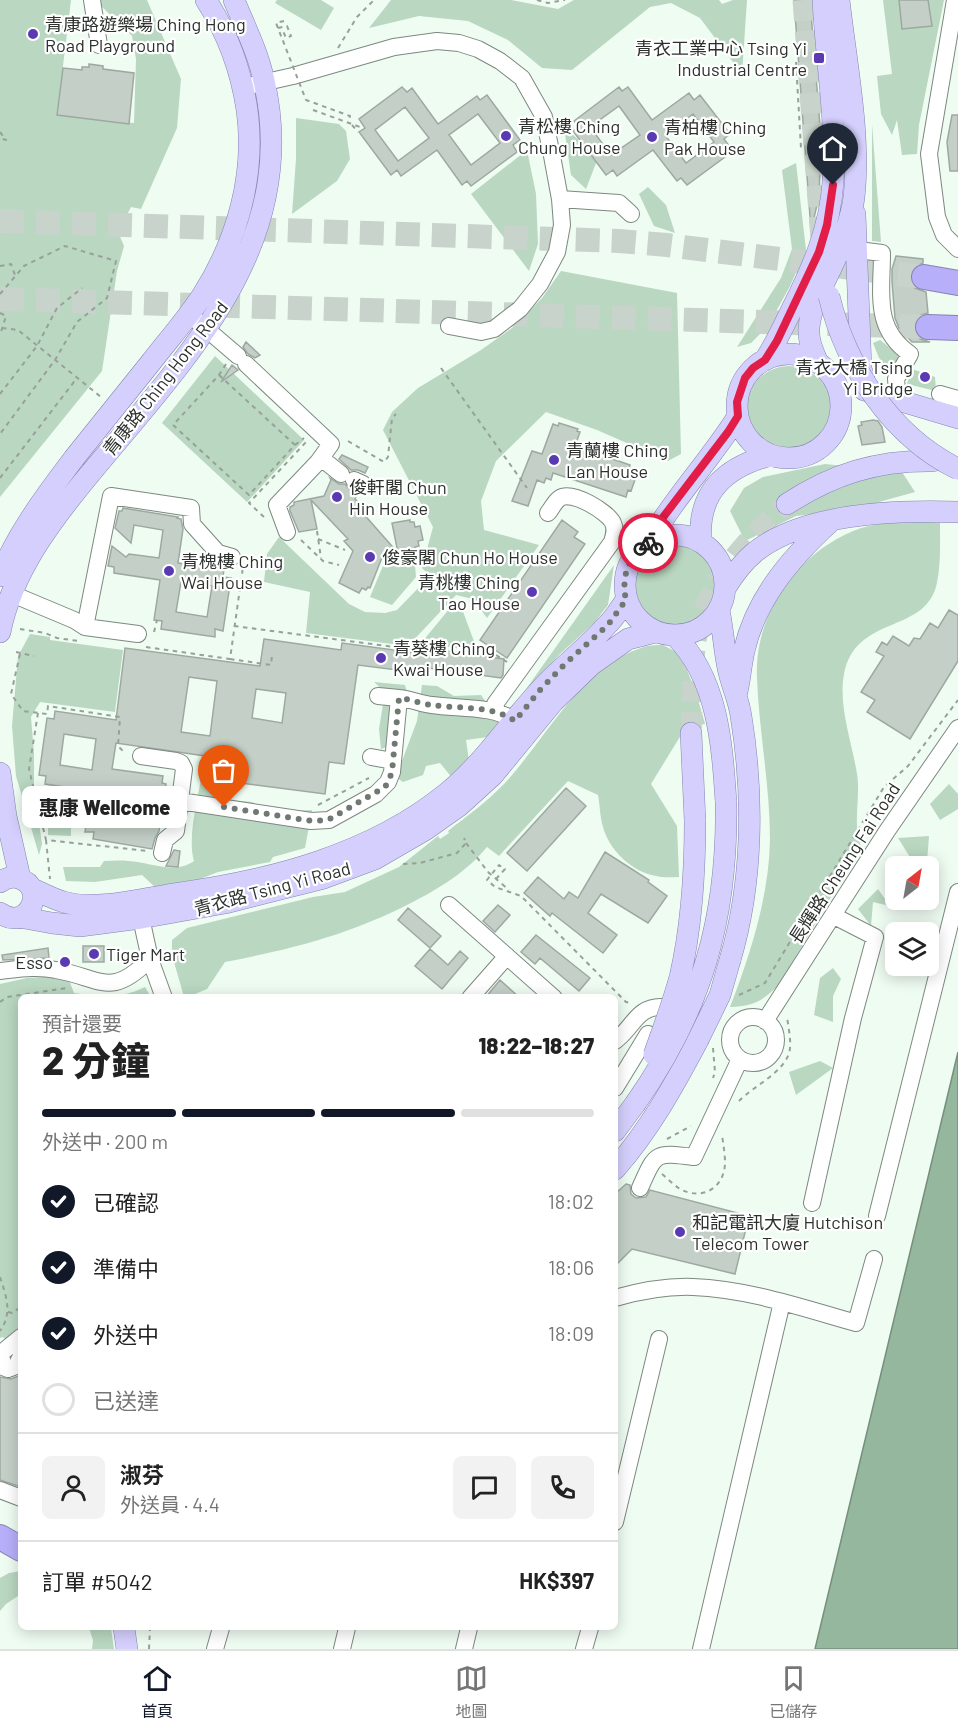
<!DOCTYPE html>
<html lang="zh-TW">
<meta charset="utf-8">
<style>
:root{--surface:#fff;--page:#f2f2f2;--text:#222;--muted:#767676;--line:#e0e0e0;--accent:#111827}
body{margin:0;font-family:Barlow,"Noto Sans TC",sans-serif;background:var(--page);color:var(--text);height:100vh;display:flex;flex-direction:column;font-size:22px;white-space:nowrap}
*{box-sizing:border-box;margin:0}
p{font-size:20px;color:var(--muted)}
.icon{flex:none;width:33px;height:33px;fill:none;stroke:currentColor;stroke-width:2;stroke-linecap:round;stroke-linejoin:round}
.map{position:relative;flex:1;overflow:hidden}
.drawer{position:absolute;left:18px;top:994px;width:600px;height:636px;display:flex;flex-direction:column;background:var(--surface);border-radius:9px;box-shadow:0 3px 15px #0003}
.drawer>*{flex:none}
.needle{width:39px;rotate:31deg}
.tools{position:absolute;left:885px;top:856px;display:grid;gap:12px}
.tools a{display:grid;place-items:center;width:54px;height:54px;border-radius:9px;background:var(--surface);box-shadow:0 3px 15px #0003;font-size:30px}
.pin{position:absolute;display:grid;place-items:center;width:51px;height:51px;color:#fff;margin:-62px -26px;border-radius:50% 50% 50% 0;rotate:-45deg;box-shadow:0 0 6px #0007}
.pin .icon{rotate:45deg}
.courier{position:absolute;display:grid;place-items:center;width:60px;height:60px;margin:-30px;border:4px solid #e11d48;border-radius:50%;background:#fff;color:#222;box-shadow:0 2px 8px #0007}
.bubble{position:absolute;height:42px;border-radius:9px;background:var(--surface);box-shadow:0 3px 15px #0003;font-size:20px;font-weight:800;line-height:42px;text-align:center}
.head em{font-style:normal;font-weight:800}
.head div{display:flex;flex-direction:column-reverse}
.head{display:flex;align-items:center;justify-content:space-between;height:102px;padding:0 24px}
h1{font-size:39px;font-weight:800;line-height:45px}
.bar{display:grid;grid-template-columns:repeat(4,1fr);gap:9px 6px;align-content:center;height:72px;padding:0 24px}
.bar i{height:8px;border-radius:4px;background:var(--line)}
.bar .current{background:var(--accent)}
.bar p{grid-column:span 4}
.line{display:flex;align-items:center;gap:15px;padding:0 24px;border-top:2px solid var(--line)}
.line div{flex:1}
.round{display:grid;place-items:center;flex:none;width:63px;height:63px;border-radius:9px;background:var(--page)}
ol{padding:0 24px;list-style:none}
li{display:flex;align-items:center;gap:18px;height:66px}
li p{margin-inline-start:auto}
li .icon{padding:6px;border-radius:50%;background:var(--accent);color:#fff;stroke-width:4}
li:last-child{color:var(--muted)}
li i{width:33px;height:33px;border:3px solid var(--line);border-radius:50%}
.tabs{display:flex;justify-content:space-around;align-items:center;height:84px;border-top:2px solid var(--line);background:var(--surface);font-size:16px;color:var(--muted)}
.tabs a{display:grid;justify-items:center;gap:3px}
.tabs .current{color:var(--accent)}
.map>svg:first-child{display:block}
.green{fill:#b9d7c1}
.water{fill:#94b79e;stroke:#758f7c;stroke-width:1.5}
.building{fill:#c4d0c7;stroke:#9da9a0;stroke-width:1.5;fill-rule:evenodd}
.lines{fill:none;stroke-linecap:round;stroke-linejoin:round}
.major-tunnel{stroke:#c8d3cb;stroke-width:21;stroke-dasharray:21 10;stroke-linecap:butt}
.highway-tunnel{stroke:#c8d3cb;stroke-width:24;stroke-dasharray:24 12;stroke-linecap:butt}
.minor-casing{stroke:#7d8880;stroke-width:18}
.major-casing{stroke:#8683b2;stroke-width:22}
.highway-casing{stroke:#8683b2;stroke-width:26}
.path{stroke:#97a19a;stroke-width:2;stroke-dasharray:4.5 4.5;stroke-linecap:butt}
.minor{stroke:#fff;stroke-width:16}
.major{stroke:#d4cffc;stroke-width:21}
.highway{stroke:#b7affa;stroke-width:24}
.major-bridge-casing{stroke:#8683b2;stroke-width:22;stroke-linecap:butt}
.path-bridge{stroke:#97a19a;stroke-width:2;stroke-dasharray:4.5 4.5;stroke-linecap:butt}
.major-bridge{stroke:#d4cffc;stroke-width:21}
.done{stroke:#707872;stroke-width:6;stroke-dasharray:0 10.8}
.route{stroke:#e11d48;stroke-width:8}
.poi-dot{fill:#593ab2;stroke:#fff;stroke-width:2}
.labels{text-anchor:middle;dominant-baseline:central;stroke-width:4.5;stroke-linejoin:round;paint-order:stroke}
.poi-label{font-size:18px;fill:#2c312d;stroke:#fff;text-anchor:start}
.street-label{font-size:18px;fill:#2c312d;stroke:#fff}
</style>
<div class="map">
<svg width="958" height="1649" viewBox="0 0 958 1649">
<rect width="100%" height="100%" fill="#effcf2"/>
<path class="green" d="M0 0H71L57 115 134 123 136 59 132 36 95 0H147L181 79 177 128 141 209 131 207 118 232 124 246 117 271 102 371 0 497Z
M277 0H321L334 8 321 30 275 3Z
M391 0H511L558 9 574 0H719L722 4 733 0H747L742 74 700 18 671 3 650 7 572 70 542 68 508 40 468 21 419 16 369 28Z
M883 0H944L919 125 917 154 902 155 897 120 892 135 881 114 877 76 892 74Z
M296 118 339 124 346 131 350 159 337 181 292 214 296 159Z
M573 124 572 134 598 158 586 189 571 175 565 134Z
M872 124 881 242 872 241Z
M527 150 536 194 538 244 529 271 471 194Z
M796 163 806 250 790 286 768 326 751 343 737 347 781 278 792 249 782 170Z
M648 187 666 205 675 233 654 226 639 194Z
M561 271 677 293 681 454 668 461 597 430 546 412 496 461 481 501 484 530 539 545 487 618 473 599 456 595 408 646 306 633 310 592 264 582 267 554 279 537 349 604 365 612 385 613 397 610 430 576 422 568 433 527 383 430 392 412 418 388 481 350 512 328 542 298Z
M880 340 902 357 893 374 879 358 873 343Z
M215 356 304 440 247 502 162 423Z
M747 408a42 42 0 1 1 84 0a42 42 0 1 1-84 0Z
M912 369 935 377 936 391 907 384Z
M825 464 902 472 915 492 850 510 796 516 745 541 730 511 744 488 763 477Z
M915 520 940 523C940 543 941 567 936 587 922 634 856 615 844 674 838 706 852 742 857 774 861 797 852 826 861 846L779 985C762 1001 754 1006 730 1007 750 955 769 897 770 840 770 785 759 732 757 678 754 614 796 555 853 531 873 523 894 522 915 520Z
M634 586a41 41 0 1 1 82 0a41 41 0 1 1-82 0Z
M414 554 416 577 392 605 370 597 385 561Z
M614 565 608 605 594 623 560 654 524 692Z
M450 608 462 609 478 652 422 642Z
M30 634 50 637V640L123 650 115 712 40 702 31 717 34 754V788L42 844 39 855 16 776 12 726 18 656Z
M663 645 680 654 695 689 705 724 686 727 651 784 677 826 679 877C672 877 663 878 656 876 632 872 609 850 603 827 600 817 600 806 598 795L568 781 499 856 487 847C464 875 433 892 401 908 341 937 291 949 225 962L207 989 195 994 196 997H184L172 955V940L187 928 313 897 345 892 399 867 438 836 440 839 449 833 448 831C467 816 488 801 505 783 545 740 581 667 641 648 647 645 656 645 663 645Z
M374 682 405 685 407 692 398 743 381 749 379 729 385 692Z
M422 685 437 686 454 696 481 695 501 724 495 736 466 740 469 761 453 779 440 763 426 766 423 775 403 782 396 777 417 721Z
M202 773 209 790 221 799 252 802 269 812 312 810 305 848 273 857 270 862 218 872 195 881 156 888 142 875 95 882 66 881 63 867H100L104 861C112 861 120 860 128 861 150 862 174 875 194 861 187 838 198 798 202 773Z
M949 784 958 794V809L940 820 930 804Z
M48 813 71 814V836L48 835Z
M929 836 927 862H913L898 838Z
M878 889 890 906 873 902 871 926 858 909Z
M833 968 841 979 833 996V1022L814 1015 820 978Z
M45 977 69 980 74 993C99 997 122 999 145 987L151 997 21 998V1327L6 1340 3 1337 0 1338V984L27 978Z
M820 1061 833 1068 796 1095 789 1072Z
M21 1571V1594L6 1604 0 1611V1578L9 1573Z
M89 1628H111L114 1649H92L93 1640Z"/>
<path class="water" d="M958 1052V1649H815Z"/>
<path class="building" d="M794 0H810L821 139 819 197 811 230Z
M899 0H928L932 26 902 29Z
M89 64 103 66V69L134 73 129 124 57 115 63 68 82 70V67H89Z
M402 87 407 92 412 88 438 124 477 96 480 100 487 95 520 140 513 145 517 152 471 186 467 181 462 185 437 150 401 176 397 170 391 175 359 132 365 128 359 119ZM405 107 429 138 398 161 375 130ZM478 114 500 143 471 165 449 135Z
M619 87 622 91 628 87 652 120 689 93 694 100 700 95 730 134 724 139 733 151 687 185 681 178 677 181 653 150 617 176 613 170 606 175 573 131 579 127 574 121ZM619 106 640 135 611 155 590 127ZM693 114 714 142 686 163 665 135Z
M952 115H958V171H950L947 142Z
M896 256 923 259V263L913 268 910 274V281L915 288 926 292 928 313 921 315 916 319 914 327 916 334 920 339 930 342H912L899 328 895 318 892 282V269Z
M246 342 260 355 255 358 248 354 243 347Z
M232 365 238 370 221 382Z
M873 420 878 421 882 427 885 442 862 445 858 426 862 425 861 422Z
M559 423 578 429 577 431 580 432 575 446 630 465 629 469 635 471 634 473 637 474 631 491 628 490 626 497 553 473 551 480 546 478 544 483 537 480 528 506 512 501 532 451 542 454 553 424 558 426Z
M342 455 368 467 365 473 358 470H351L339 459Z
M330 478 339 484H345L349 489 358 493 355 499 364 508 361 511 398 553 383 555 370 588 368 587 366 590 362 588 359 593 339 583 353 551 344 541 348 539 311 500 317 529 299 532 290 511V507L294 505V502L324 496 331 480Z
M123 508 178 517 177 518 181 519 183 529 178 563 224 569 223 577 231 578 223 631 215 629V637L161 629 162 621 154 620 160 580 114 573V567L108 566 112 546 126 557 129 554 159 558 163 530 134 525 131 543 115 528 119 511H122ZM181 582 212 586 207 617 176 612Z
M410 520V522H414L415 527 420 526 423 540 418 541 419 546 415 547V550L398 553 392 523Z
M562 520 578 532 574 537 585 544 507 658 480 640Z
M949 610 958 615V661L910 739 867 712 875 700 861 692 884 656 876 652 882 642 887 645 893 636 909 646 914 638 920 639 930 623 938 628Z
M264 639 341 650 342 643 416 653 417 647 504 659 503 675 501 678 414 666 413 672 358 665 344 764 329 762 325 794 209 779 212 757 116 743 112 769 163 776 162 783 166 784 159 831 155 838 152 849 93 839 94 832H85L91 791 45 784 46 776 39 775 47 718 54 719 55 711 116 720 125 648 260 666ZM189 677 217 681 210 736 181 732ZM256 689 286 693 282 723 252 718ZM64 734 96 739 92 770 60 765ZM111 790 142 794 137 825 107 821Z
M566 788 586 806 527 871 507 853Z
M174 850 180 851 178 867 166 866Z
M605 852 649 880 648 882 667 896 648 923 601 894 588 913 617 935 603 953 552 913 550 916 524 893 538 877 564 899 569 892 578 898Z
M498 905 510 915 495 932 483 921Z
M408 908 441 936 430 948 398 920Z
M536 935 590 978 579 991 540 958 535 964 521 952Z
M83 946H104V962H83Z
M48 948 49 958 3 960 2 955Z
M430 949 448 965 460 951 468 958 442 989 415 966Z
M500 980 520 998H485Z
M626 1184 630 1185 631 1194 636 1198 646 1197 650 1190 749 1216 735 1274 632 1249 615 1266V1194Z
M21 1375V1487L0 1480V1377L11 1379Z"/>
<g class="lines">
<path class="major-tunnel" d="M803 0 821 239
M691 733C693 702 692 670 696 640 705 583 745 540 787 504"/>
<path class="highway-tunnel" d="M0 221 619 241 667 245 924 277
M0 299 928 327"/>
<defs>
<path id="minor" d="M92 0 99 45
M955 0 929 154 937 217 944 235 958 249
M253 85 293 76 394 47 437 41 459 43 478 49 500 61 522 78 544 117 552 156 560 199 562 225 557 252 540 284 520 309 494 329 481 332 449 326
M560 199 619 203 631 214
M858 250 882 253C882 293 873 328 910 354L896 379 897 390
M197 321 238 356
M246 364 331 444 318 462 277 505 287 532
M940 394 958 399
M321 458 341 474
M354 480 363 484
M12 594 74 620 85 627 138 634
M85 627 111 496 191 508 192 524 218 553 232 557
M378 696 399 698
M497 712 495 704 612 542C614 535 616 530 613 523 608 512 572 490 560 498 555 501 552 508 548 513
M141 756 176 761 181 763 184 769 176 831 165 840 162 853
M371 757 393 761
M180 801 311 821 329 820 376 794 388 782 392 772 399 698C411 699 421 704 432 705 458 709 493 705 515 721
M449 905 554 998
M141 918 150 959 164 998
M0 971C19 969 37 966 56 970 102 978 110 999 150 959
M470 998 507 956
M730 1040a23 23 0 1 1 46 0a23 23 0 1 1-46 0Z
M765 1021 887 831 958 728
M615 1041C633 1028 637 1006 662 1007
M615 1088 648 1034
M640 1188C656 1152 655 1152 694 1157L740 1059
M812 1203 853 1018 875 937 834 916
M877 1216 958 892
M615 1298C640 1291 667 1286 693 1287 748 1289 803 1308 856 1323L874 1259
M1 1353 3 1367 8 1369 16 1366 21 1356
M0 1354 21 1337
M0 1490 21 1498
M615 1522 659 1339
M215 1649 221 1628
M342 1649 347 1628
M464 1649 469 1628
M584 1649 590 1628
M701 1649 782 1302"/>
<path id="major" d="M855 214 861 369 864 377
M737 406a52 52 0 1 1 104 0a52 52 0 1 1-104 0Z
M765 360C776 343 784 325 793 307 813 267 830 228 833 182 837 122 826 60 823 0
M818 363C813 351 808 341 809 328 811 302 828 278 837 255 844 237 852 216 854 197 861 136 846 62 839 0
M864 390 958 418
M787 504C833 474 877 460 933 461
M625 585a50 50 0 1 1 100 0a50 50 0 1 1-100 0Z
M649 541C675 497 711 459 738 416
M701 542C697 492 725 467 771 455
M0 576C18 532 47 494 75 457 101 425 126 393 152 361 169 339 187 319 202 296 237 241 256 175 247 110 241 70 228 34 206 0
M726 587C734 574 743 562 755 552 804 513 897 510 958 512
M719 610C723 629 724 649 728 668 731 684 739 700 741 716 754 796 753 883 730 960
M0 632C12 572 51 521 89 475 183 361 302 244 264 81 258 52 245 27 234 0
M675 636C718 678 722 744 726 802
M737 692C740 679 741 665 744 651 756 598 791 558 830 522
M691 733 695 821
M0 773 6 816 20 878
M0 882C6 878 11 876 18 878 49 887 28 933 0 913
M31 888C42 893 53 899 64 902 95 911 141 899 173 894 269 881 371 855 447 793 484 763 509 723 542 688 562 666 587 648 607 625 615 618 620 608 626 600
M19 917 52 923 80 926 141 918 225 903 324 878 375 859 425 830 459 806 493 775 553 702 591 665 628 639 655 632
M615 1131 635 1104
M615 1169C650 1129 673 1087 698 1040
M124 1628 127 1649"/>
<path id="highway" d="M924 277 958 283
M928 327 958 328
M0 1537 21 1549"/>
</defs>
<use href="#minor" class="minor-casing"/>
<use href="#major" class="major-casing"/>
<use href="#highway" class="highway-casing"/>
<path class="path" d="M537 0 548 3 565 0
M278 28 287 26 291 36 286 38 283 31
M338 48 357 17 374 0
M796 62 801 148
M313 110 360 127
M352 125 358 132
M0 132 6 140 0 138
M0 266 11 264 15 275
M0 294 24 266 65 246 116 261 107 298 77 322 55 360 0 434
M0 313 6 316 0 335
M2 328 18 330 101 397
M441 368 527 488
M219 375 295 445 249 495 173 425 219 375 226 364
M0 394 37 346 57 308 82 288
M348 441 384 462 388 457 392 418 396 414
M295 445 304 438
M0 478 77 378
M264 517 249 503 307 441
M317 531 321 558
M318 539 345 550
M301 540 323 561 339 565
M234 626 410 649
M20 629 45 633 57 638 78 641
M154 632 157 620
M146 647 230 659 243 567
M16 652 34 656
M20 654 11 694 23 711 47 714 48 706 120 717 118 746 125 753
M496 655 507 662
M230 659 271 665 272 655
M38 713 29 769 46 840 148 851
M318 805 369 778
M46 840 50 879
M466 843 488 872
M403 864 420 863 457 853 466 843 464 838
M496 879 505 869 499 865 487 880 495 887 521 896 626 1002 630 1003
M502 884 509 890
M739 995 765 983 884 787 908 766 958 700
M0 1002 7 997 67 988
M713 1048 715 1072 713 1078
M739 1101C753 1086 788 1071 790 1048 791 1038 788 1026 787 1016
M667 1139 691 1126
M662 1174C668 1179 674 1185 680 1189 702 1201 725 1188 725 1162 725 1153 723 1144 722 1134
M0 1277C6 1296 13 1313 0 1331
M8 1312 12 1313 21 1307
M149 1649 150 1628"/>
<use href="#minor" class="minor"/>
<use href="#major" class="major"/>
<use href="#highway" class="highway"/>
<defs>
<path id="major-bridge" d="M829 296C846 367 891 436 958 469
M698 1040 720 995 730 960
M654 1055C663 1029 673 1003 680 977 692 925 695 874 695 821
M635 1104C702 1009 728 917 726 802"/>
</defs>
<use href="#major-bridge" class="major-bridge-casing"/>
<path class="path-bridge" d="M284 21 276 23 306 100 350 116 348 123
M488 872 502 884"/>
<use href="#major-bridge" class="major-bridge"/>
</g>
<g class="lines">
<path class="done" d="M224 807 312 821 328 820 385 787 388 782 392 772 399 698C410 699 421 704 432 705 458 709 493 705 515 721L540 690 565 664 608 625 626 600C621 577 628 556 648 543"/>
<path class="route" d="M648 543 664 516 728 432 738 416 737 402 745 378 753 368 765 360 777 341 819 252 827 225 833 185"/>
</g>
<g class="poi-dot">
<circle cx="33" cy="34" r="6"/>
<rect x="813" y="52" width="12" height="12" rx="3"/>
<circle cx="506" cy="136" r="6"/>
<circle cx="652" cy="137" r="6"/>
<circle cx="925" cy="377" r="6"/>
<circle cx="554" cy="460" r="6"/>
<circle cx="337" cy="497" r="6"/>
<circle cx="370" cy="557" r="6"/>
<circle cx="169" cy="571" r="6"/>
<circle cx="532" cy="592" r="6"/>
<circle cx="381" cy="658" r="6"/>
<circle cx="94" cy="954" r="6"/>
<circle cx="65" cy="962" r="6"/>
<circle cx="680" cy="1232" r="6"/>
</g>
<g class="labels">
<g class="poi-label">
<text x="45" y="24">青康路遊樂場 Ching Hong<tspan x="45" dy="21">Road Playground</tspan></text>
<text x="807" y="48" text-anchor="end">青衣工業中心 Tsing Yi<tspan x="807" dy="21">Industrial Centre</tspan></text>
<text x="518" y="126">青松樓 Ching<tspan x="518" dy="21">Chung House</tspan></text>
<text x="664" y="127">青柏樓 Ching<tspan x="664" dy="21">Pak House</tspan></text>
<text x="913" y="367" text-anchor="end">青衣大橋 Tsing<tspan x="913" dy="21">Yi Bridge</tspan></text>
<text x="566" y="450">青蘭樓 Ching<tspan x="566" dy="21">Lan House</tspan></text>
<text x="349" y="487">俊軒閣 Chun<tspan x="349" dy="21">Hin House</tspan></text>
<text x="382" y="557">俊豪閣 Chun Ho House</text>
<text x="181" y="561">青槐樓 Ching<tspan x="181" dy="21">Wai House</tspan></text>
<text x="520" y="582" text-anchor="end">青桃樓 Ching<tspan x="520" dy="21">Tao House</tspan></text>
<text x="393" y="648">青葵樓 Ching<tspan x="393" dy="21">Kwai House</tspan></text>
<text x="106" y="954">Tiger Mart</text>
<text x="53" y="962" text-anchor="end">Esso</text>
<text x="692" y="1222">和記電訊大廈 Hutchison<tspan x="692" dy="21">Telecom Tower</tspan></text>
</g>
<g class="street-label">
<text transform="translate(165 378) rotate(-52)">青康路 Ching Hong Road</text>
<text transform="translate(844 863) rotate(-57)">長輝路 Cheung Fai Road</text>
<text transform="translate(272 888) rotate(-15)">青衣路 Tsing Yi Road</text>
</g>
</g>
</svg>
<div class="tools">
<a><svg class="needle" viewBox="-14 -14 28 28"><path d="M0-13l5 13h-10z" fill="#e53935"/><path d="M0 13l5-13h-10z" fill="#767676"/></svg></a>
<a><svg class="icon" aria-label="layers" viewBox="0 0 24 24"><path d="M12 4l9 5-9 5-9-5zM3 14l9 5 9-5"/></svg></a>
</div>
<div class="pin" style="left:224px;top:807px;background:#ea580c"><svg class="icon" aria-label="bag" viewBox="0 0 24 24"><path d="M5 8h14l-1 12H6zM9 8a3 3 0 0 1 6 0"/></svg></div>
<div class="pin" style="left:833px;top:185px;background:#1f2937"><svg class="icon" aria-label="home" viewBox="0 0 24 24"><path d="M3 11l9-7 9 7M6 9v11h12V9"/></svg></div>
<div class="courier" style="left:648px;top:543px"><svg class="icon" aria-label="bike" viewBox="0 0 24 24"><circle cx="6" cy="16" r="4"/><circle cx="18" cy="16" r="4"/><path d="M6 16l4-8h5l3 8M10 8l3 8H6M13 5h3"/></svg></div>
<div class="bubble" style="left:22px;top:786px;width:165px">惠康 Wellcome</div>
<section class="drawer">
<div class="head"><div><h1>2 分鐘</h1><p>預計還要</p></div><em>18:22–18:27</em></div>
<div class="bar"><i class="current"></i><i class="current"></i><i class="current"></i><i></i><p>外送中 · 200 m</p></div>
<ol>
<li><svg class="icon" aria-label="check" viewBox="0 0 24 24"><path d="M5 12l5 5 9-10"/></svg>已確認<p>18:02</p></li>
<li><svg class="icon" aria-label="check" viewBox="0 0 24 24"><path d="M5 12l5 5 9-10"/></svg>準備中<p>18:06</p></li>
<li><svg class="icon" aria-label="check" viewBox="0 0 24 24"><path d="M5 12l5 5 9-10"/></svg>外送中<p>18:09</p></li>
<li><i></i>已送達</li>
</ol>
<div class="line" style="height:108px"><a class="round"><svg class="icon" aria-label="person" viewBox="0 0 24 24"><circle cx="12" cy="8" r="4"/><path d="M4 21q1-7 8-7t8 7"/></svg></a><div><b>淑芬</b><p>外送員 · 4.4</p></div><a class="round"><svg class="icon" aria-label="chat" viewBox="0 0 24 24"><path d="M4 5h16v11H9l-5 4z"/></svg></a><a class="round"><svg class="icon" aria-label="phone" viewBox="0 0 24 24"><path d="M5 4h4l2 5-3 2q2 4 5 5l2-3 5 2v4C11 20 4 13 5 4z"/></svg></a></div>
<div class="line" style="height:78px"><div>訂單 #5042</div><b>HK$397</b></div>
</section>
</div>
<nav class="tabs">
<a class="current"><svg class="icon" aria-label="home" viewBox="0 0 24 24"><path d="M3 11l9-7 9 7M6 9v11h12V9"/></svg>首頁</a>
<a><svg class="icon" aria-label="map" viewBox="0 0 24 24"><path d="M3 6l6-2 6 2 6-2v14l-6 2-6-2-6 2zM9 4v14M15 6v14"/></svg>地圖</a>
<a><svg class="icon" aria-label="saved" viewBox="0 0 24 24"><path d="M7 4h10v16l-5-4-5 4z"/></svg>已儲存</a>
</nav>
